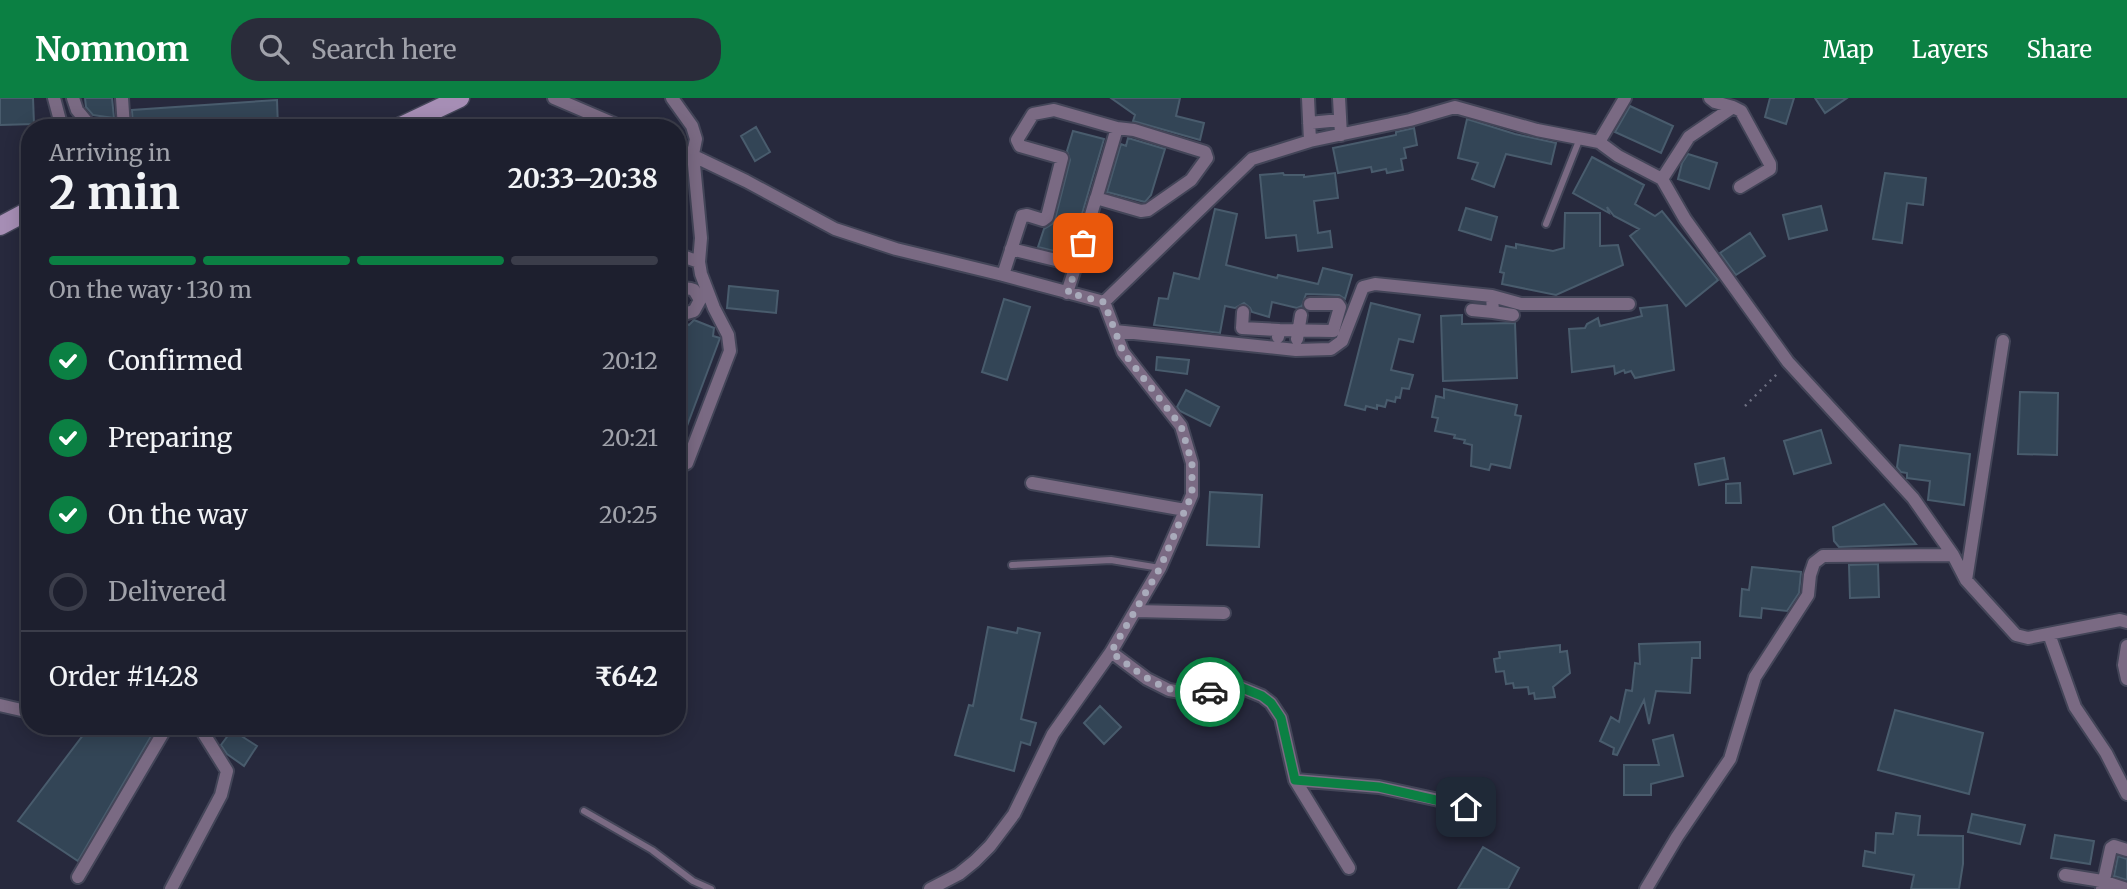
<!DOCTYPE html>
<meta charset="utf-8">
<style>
:root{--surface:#1d1f2e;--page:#2a2c3a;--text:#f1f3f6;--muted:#a0a2aa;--line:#3b3d4a;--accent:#0b8043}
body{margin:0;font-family:Merriweather,serif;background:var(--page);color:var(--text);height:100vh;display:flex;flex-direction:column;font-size:26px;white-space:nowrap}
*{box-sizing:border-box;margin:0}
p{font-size:23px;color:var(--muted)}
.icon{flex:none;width:38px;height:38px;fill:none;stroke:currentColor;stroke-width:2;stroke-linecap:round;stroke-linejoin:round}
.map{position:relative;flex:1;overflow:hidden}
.panel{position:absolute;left:21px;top:21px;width:665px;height:616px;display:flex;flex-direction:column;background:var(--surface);border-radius:28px;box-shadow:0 4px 18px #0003,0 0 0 2px var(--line)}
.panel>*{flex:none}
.pin{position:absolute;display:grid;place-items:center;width:60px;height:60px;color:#fff;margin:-30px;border-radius:14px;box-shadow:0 4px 10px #0006}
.courier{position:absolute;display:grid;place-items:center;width:70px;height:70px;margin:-35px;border:5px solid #0b8043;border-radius:50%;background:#fff;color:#222;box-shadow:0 2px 9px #0007}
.headline em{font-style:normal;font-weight:700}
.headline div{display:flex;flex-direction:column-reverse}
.headline{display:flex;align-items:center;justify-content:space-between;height:119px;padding:0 28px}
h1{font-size:46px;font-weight:700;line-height:52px}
.bar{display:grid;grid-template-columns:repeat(4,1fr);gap:10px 7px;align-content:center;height:84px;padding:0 28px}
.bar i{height:9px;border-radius:5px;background:var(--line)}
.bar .on{background:var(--accent)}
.bar p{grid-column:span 4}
.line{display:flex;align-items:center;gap:18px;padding:0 28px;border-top:2px solid var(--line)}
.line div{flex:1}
ol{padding:0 28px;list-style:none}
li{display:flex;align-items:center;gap:21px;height:77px}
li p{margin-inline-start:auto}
li .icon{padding:7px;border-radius:50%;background:var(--accent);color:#fff;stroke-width:4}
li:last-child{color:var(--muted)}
li i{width:38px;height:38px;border:4px solid var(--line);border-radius:50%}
header{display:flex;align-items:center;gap:42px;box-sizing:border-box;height:98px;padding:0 35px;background:var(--accent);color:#fff}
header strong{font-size:33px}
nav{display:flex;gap:38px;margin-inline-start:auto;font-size:24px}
.search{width:490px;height:63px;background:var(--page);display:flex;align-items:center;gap:18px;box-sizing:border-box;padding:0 24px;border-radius:28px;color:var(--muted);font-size:26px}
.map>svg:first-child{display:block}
.building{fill:#334556;stroke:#495c6d;stroke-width:2}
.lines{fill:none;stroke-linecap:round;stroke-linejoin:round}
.lane-casing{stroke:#434558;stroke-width:10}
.street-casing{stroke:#434558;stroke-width:16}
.secondary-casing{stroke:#434558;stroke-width:21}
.path{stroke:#6e7082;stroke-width:2.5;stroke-dasharray:2 5;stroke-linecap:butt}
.lane{stroke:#7a6a83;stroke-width:6}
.street{stroke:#7a6a83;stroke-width:12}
.secondary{stroke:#a68eb5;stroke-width:18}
.done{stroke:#a9abbb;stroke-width:7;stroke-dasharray:0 12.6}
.route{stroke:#0b8043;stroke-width:9}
</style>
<header>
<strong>Nomnom</strong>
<div class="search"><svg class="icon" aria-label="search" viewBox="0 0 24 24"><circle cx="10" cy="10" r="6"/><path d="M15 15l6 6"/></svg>Search here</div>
<nav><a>Map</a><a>Layers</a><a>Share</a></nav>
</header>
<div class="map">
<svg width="2127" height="791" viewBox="0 0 2127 791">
<rect width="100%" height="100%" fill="#27293d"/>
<path class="building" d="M0 0H33L34 26 0 27Z
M85 0H112L114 20 93 17 86 9Z
M1111 0H1180L1176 18 1204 25 1200 42 1133 23 1135 17Z
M1770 0H1794L1786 26 1765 19Z
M1815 0H1847L1825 15Z
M277 2 278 30H133L132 12Z
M1630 8 1673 28 1661 55 1615 34Z
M1467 21 1515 36 1556 45 1551 66 1506 56 1494 89 1472 81 1478 65 1458 60Z
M756 29 770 54 755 63 741 38Z
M1414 30 1417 47 1404 50 1406 60 1401 61 1403 72 1387 75 1386 71 1372 74 1371 69 1338 75 1333 50 1396 37V34Z
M1073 33 1104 41 1070 157 1038 149 1044 131 1052 126 1055 121 1070 62 1067 53Z
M1128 40 1165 51 1151 97 1145 104 1107 94 1121 46 1126 48Z
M1688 56 1717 65 1709 91 1678 81 1682 65Z
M1592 59 1644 87 1635 106 1655 118 1662 113 1718 182 1686 208 1630 138 1639 131 1614 118 1607 109 1609 115 1573 95Z
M1283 75 1284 77H1304V79L1335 75 1338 100 1314 103 1318 135 1330 133 1332 149 1298 153 1296 137 1266 140 1260 77Z
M1885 75 1926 80 1923 107 1907 105 1902 145 1873 141Z
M1821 108 1827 132 1789 141 1783 117Z
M1466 110 1497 119 1491 142 1459 132Z
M1215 111 1237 116 1226 167 1277 180 1278 177 1318 186 1323 170 1352 177 1345 201 1339 197 1306 196 1302 208 1297 210 1272 204 1269 219 1252 214 1250 210 1244 205 1235 210 1225 208 1220 235 1154 227 1159 200 1168 201 1174 175 1199 181Z
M1565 115H1600V148L1618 147 1623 167 1556 197 1502 186 1504 175 1500 174 1506 148 1516 150V146L1553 153 1564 150Z
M1750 135 1765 158 1736 177 1720 155Z
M729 188 778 193 776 215 727 210Z
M1004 201 1030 209 1007 282 982 274Z
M1371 205 1420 217 1413 244 1399 241 1391 272 1413 277 1409 291 1402 290 1400 300 1396 299 1395 304 1387 302 1385 309 1377 307V311L1366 308 1365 312 1345 307Z
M1667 207 1674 272 1635 280 1631 273 1625 275 1624 272 1615 276 1614 268 1572 274 1569 231 1585 230 1587 226 1598 220 1600 228 1642 218 1640 210Z
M1462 217V226L1515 225 1517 280 1443 283 1441 218Z
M694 222 714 230 713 238 720 240 678 352 677 237 682 224 689 227Z
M1157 259 1189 262 1187 276 1156 272Z
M1444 291 1517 307 1515 317 1521 318 1510 370 1491 366 1489 372 1471 368 1472 347 1464 345 1465 342 1454 340 1455 337 1435 333 1438 320 1432 319 1436 298 1444 300Z
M1186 292 1219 309 1210 328 1180 313 1177 309Z
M2020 294 2058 295 2057 357 2018 356Z
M1821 332 1831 365 1794 376 1784 343Z
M1900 347 1970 356 1964 407 1928 402 1930 383 1907 380V375L1901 374 1897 369Z
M1724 360 1728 381 1699 387 1695 366Z
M1740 385 1741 405H1726V386Z
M1210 394 1262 397 1259 449 1207 447Z
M1884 406 1916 446 1839 449 1834 443 1833 429Z
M1878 466 1879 499 1850 500 1849 467Z
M1752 469 1801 474 1799 495 1787 513 1762 510 1761 520 1740 518 1742 491 1749 492Z
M988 529 1017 535 1018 530 1040 535 1021 621 1036 625 1030 647 1021 644 1014 673 955 657 969 607 973 608Z
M1700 544V560H1692L1690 595 1656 593 1649 626 1644 602 1617 657 1613 656 1614 650 1600 643 1611 619 1619 624 1626 592 1632 593 1635 565 1640 566 1639 546Z
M1560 547V554L1567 553 1570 575 1553 589 1555 599 1535 601 1534 595 1529 596 1528 589 1514 590 1513 585 1506 586 1504 573 1496 574 1494 561 1500 560 1499 554Z
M1100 608 1121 629 1104 646 1084 625Z
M1895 612 1983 635 1969 696 1878 672Z
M90 628H157L78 763 18 723Z
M232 632 257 648 244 668 227 656 221 647Z
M1673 637 1683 678 1651 686V697H1624V667H1659L1653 642Z
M1896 715 1920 718 1918 737 1963 738V766L1959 791H1911L1914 777 1863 768 1865 753 1875 755 1876 735 1893 736Z
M1972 716 2025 727 2020 746 1968 734Z
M2055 737 2094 743 2090 766 2051 760Z
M1483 749 1519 770 1508 791H1458Z
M2118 758 2127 761V782L2114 778Z"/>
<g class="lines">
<defs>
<path id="lane" d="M1546 126 1580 40
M1012 467 1111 462 1160 470
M584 713 652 752 693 783 711 791"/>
<path id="street" d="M54 0 62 30
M73 0 77 12 92 30
M122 0 124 30
M554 0 624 30
M672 0 692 28 696 41 693 56 701 140 699 164 701 176 714 210 728 237 730 253 687 365 677 370
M1308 0 1310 43
M1339 0 1341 37
M1733 9 1741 13 1770 66V71L1740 89
M1309 25 1340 22
M1599 44 1625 0
M677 50 746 83 835 131 896 151 1003 177 1104 204 1123 254 1181 328 1192 365V397L1160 470 1111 554 1053 636 1014 716 990 748 975 763 959 776 930 791
M1662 81 1689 39 1733 9 1715 4 1710 0
M1096 101 1117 30
M677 156 699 164
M1003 177 1022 118 1027 117 1043 122 1047 119 1062 60 1020 48 1017 42 1033 16 1054 12 1117 30 1134 32 1205 54 1207 60 1191 82 1148 112 1141 113 1096 100 1076 167 1011 151
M1067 195 1076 167
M677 197C681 190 687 189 694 192L700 202 694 213 687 215 677 208
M1492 198 1493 214 1513 217
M1104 204 1252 61 1310 43 1410 22 1455 9 1537 32 1599 44 1618 58 1662 81 1685 121 1788 264 1913 400 1953 457 1966 482 2016 537 2028 540 2120 522 2127 524
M1472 212 1493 214
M1243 214 1242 230 1279 232 1278 239
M1279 232 1333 233 1340 209 1338 206H1310
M1115 233 1296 252 1331 251 1342 243 1363 189 1375 186 1492 198 1521 206H1629
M1297 241 1301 217
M1032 385 1185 412
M1966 482 2003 243
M1135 513 1224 515
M2049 536 2075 609 2106 655 2127 696
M2127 548 2124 567 2127 581
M1111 554 1147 581 1169 592 1193 596 1240 589 1262 598 1271 605 1281 620 1295 682 1349 770
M0 607 30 614
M1295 682 1379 689 1485 712
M2065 777 2102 783 2127 791
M78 779 167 628
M171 791 221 697 227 673 199 628
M1646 791 1677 739 1730 661 1755 579 1808 497 1810 477 1814 465 1823 458 1953 457
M2102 791 2111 750 2114 748 2127 752"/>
<path id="secondary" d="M397 30 460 0
M0 128 30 112"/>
</defs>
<use href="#lane" class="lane-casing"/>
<use href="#street" class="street-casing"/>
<use href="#secondary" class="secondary-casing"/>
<path class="path" d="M1745 308 1779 274"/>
<use href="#lane" class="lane"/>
<use href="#street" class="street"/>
<use href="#secondary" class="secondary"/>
</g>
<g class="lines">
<path class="done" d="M1083 145 1068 195 1104 204 1123 254 1181 328 1192 365V397L1185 412 1160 470 1111 554C1143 578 1167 600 1210 594"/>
<path class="route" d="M1210 594 1240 589 1262 598 1271 605 1281 620 1295 682 1379 689 1466 709"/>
</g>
</svg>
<div class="pin" style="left:1083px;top:145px;background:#ea580c"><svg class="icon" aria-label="bag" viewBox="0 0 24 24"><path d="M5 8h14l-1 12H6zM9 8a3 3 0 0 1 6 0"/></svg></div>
<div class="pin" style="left:1466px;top:709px;background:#1f2937"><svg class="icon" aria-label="home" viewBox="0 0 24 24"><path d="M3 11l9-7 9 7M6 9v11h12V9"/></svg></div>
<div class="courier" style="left:1210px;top:594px"><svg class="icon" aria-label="car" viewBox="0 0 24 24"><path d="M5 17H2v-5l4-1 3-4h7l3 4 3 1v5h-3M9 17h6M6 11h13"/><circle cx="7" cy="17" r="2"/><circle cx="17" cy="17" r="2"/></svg></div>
<section class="panel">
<div class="headline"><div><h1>2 min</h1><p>Arriving in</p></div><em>20:33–20:38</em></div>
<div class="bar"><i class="on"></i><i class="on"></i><i class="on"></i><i></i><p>On the way · 130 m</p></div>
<ol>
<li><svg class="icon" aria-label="check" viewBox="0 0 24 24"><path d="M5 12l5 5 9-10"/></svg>Confirmed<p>20:12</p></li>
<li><svg class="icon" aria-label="check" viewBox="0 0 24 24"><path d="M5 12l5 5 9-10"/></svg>Preparing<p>20:21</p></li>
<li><svg class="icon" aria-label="check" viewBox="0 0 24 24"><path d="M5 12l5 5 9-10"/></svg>On the way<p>20:25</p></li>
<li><i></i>Delivered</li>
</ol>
<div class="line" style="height:91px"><div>Order #1428</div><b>₹642</b></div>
</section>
</div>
